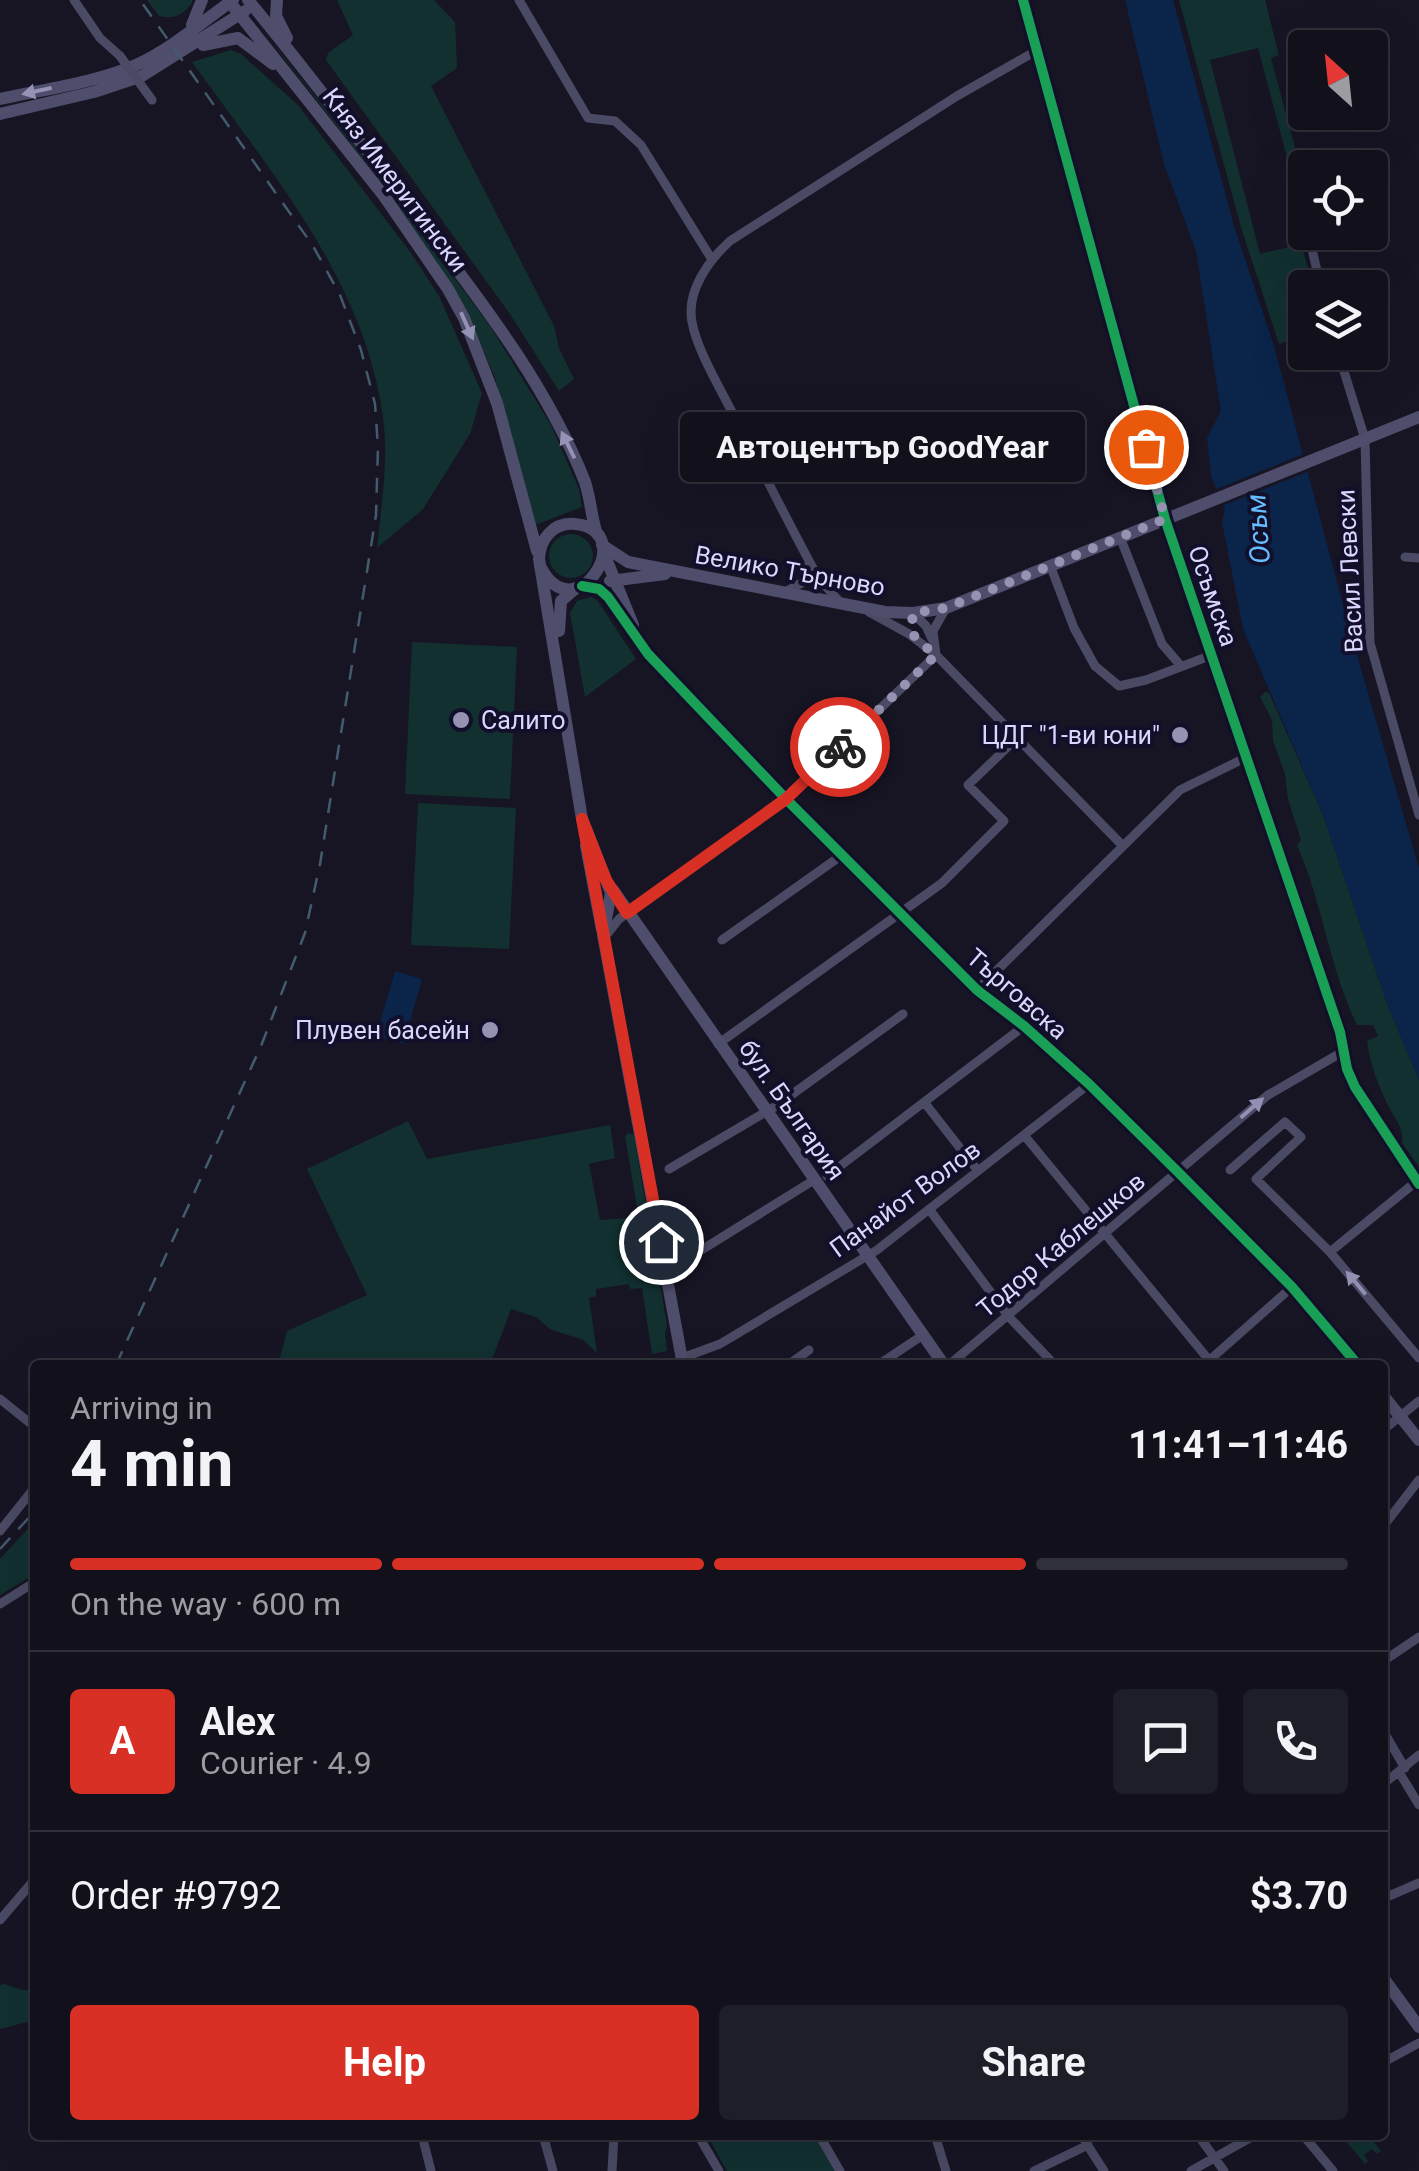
<!DOCTYPE html>
<meta charset="utf-8">
<style>
:root{--surface:#11101b;--page:#1e1e28;--text:#f1f3f6;--muted:#9c9da3;--line:#30303a;--accent:#d93025}
body{margin:0;font-family:Roboto,sans-serif;background:var(--page);color:var(--text);height:100vh;display:flex;flex-direction:column;font-size:38px;white-space:nowrap}
*{box-sizing:border-box;margin:0}
p{font-size:32px;color:var(--muted)}
.icon{flex:none;width:55px;height:55px;fill:none;stroke:currentColor;stroke-width:2;stroke-linecap:round;stroke-linejoin:round}
.map{position:relative;flex:1;overflow:hidden}
.side{position:absolute;left:30px;top:1360px;width:1358px;height:780px;display:flex;flex-direction:column;background:var(--surface);border-radius:10px;box-shadow:0 10px 40px #0002,0 0 0 2px var(--line)}
.side>*{flex:none}
.needle{width:65px;rotate:333deg}
.controls{position:absolute;left:1288px;top:30px;display:grid;gap:20px}
.controls a{display:grid;place-items:center;width:100px;height:100px;border-radius:10px;background:var(--surface);box-shadow:0 10px 40px #0002,0 0 0 2px var(--line);font-size:50px}
.pin{position:absolute;display:grid;place-items:center;width:85px;height:85px;color:#fff;margin:-42px;border:5px solid #fff;border-radius:50%;box-shadow:0 2px 10px #0007}
.courier{position:absolute;display:grid;place-items:center;width:100px;height:100px;margin:-50px;border:8px solid #d93025;border-radius:50%;background:#fff;color:#222;box-shadow:0 2px 12px #0007}
.bubble{position:absolute;height:70px;border-radius:10px;background:var(--surface);box-shadow:0 10px 40px #0002,0 0 0 2px var(--line);font-size:32px;font-weight:700;line-height:70px;text-align:center}
.overview em{font-style:normal;font-weight:700}
.overview div{display:flex;flex-direction:column-reverse}
.overview{display:flex;align-items:center;justify-content:space-between;height:170px;padding:0 40px}
h1{font-size:65px;font-weight:700;line-height:75px}
.bar{display:grid;grid-template-columns:repeat(4,1fr);gap:15px 10px;align-content:center;height:120px;padding:0 40px}
.bar i{height:12px;border-radius:8px;background:var(--line)}
.bar .on{background:var(--accent)}
.bar p{grid-column:span 4}
.line{display:flex;align-items:center;gap:25px;padding:0 40px;border-top:2px solid var(--line)}
.line div{flex:1}
.round{display:grid;place-items:center;flex:none;width:105px;height:105px;border-radius:10px;background:var(--page)}
.primary-button{display:flex;gap:20px;margin-top:auto;padding:20px 40px}
.primary-button a{flex:1;height:115px;border-radius:10px;background:var(--accent);color:#fff;font-size:40px;font-weight:700;line-height:115px;text-align:center}
.primary-button a+a{background:var(--page);color:var(--text)}
.map>svg:first-child{display:block}
.green{fill:#123030}
.water{fill:#0a244a}
.pier{fill:#171524}
.lines{fill:none;stroke-linecap:round;stroke-linejoin:round}
.street{stroke:#4a4a65;stroke-width:9}
.secondary{stroke:#4e4d6b;stroke-width:12}
.rail{stroke:#425b6d;stroke-width:2.5;stroke-dasharray:15 12;stroke-linecap:butt}
.street-bridge{stroke:#4a4a65;stroke-width:9}
.cycleway-casing{stroke:#120f2a;stroke-width:16}
.cycleway{stroke:#1a9f57;stroke-width:10}
.oneway{fill:#9492b5}
.oneway2{fill:#9290b2}
.done{stroke:#9693b2;stroke-width:10;stroke-dasharray:0 18}
.route{stroke:#d93025;stroke-width:12}
.poi-dot{fill:#9693b2;stroke:#120f2a;stroke-width:4}
.labels{text-anchor:middle;dominant-baseline:central;stroke-width:8;stroke-linejoin:round;paint-order:stroke}
.street-label{font-size:25px;fill:#dad7ff;stroke:#120f2a}
.poi-label{font-size:25px;fill:#dad7ff;stroke:#120f2a;text-anchor:end}
.water-label{font-size:28px;font-style:italic;fill:#65bdff;stroke:#120f2a}
</style>
<div class="map">
<svg width="1419" height="2171" viewBox="0 0 1419 2171">
<rect width="100%" height="100%" fill="#171524"/>
<path class="green" d="M147 0H192V3C181 16 176 19 159 16Z
M337 0H434L455 22 457 68 431 86 554 326 559 348 574 379 559 391 510 314 326 60 328 53 353 35Z
M1179 0H1265L1279 55 1271 58 1303 177 1293 180 1258 48 1210 60 1260 254 1301 244 1314 287 1305 288V335L1279 344 1241 227Z
M253 18 370 165 490 326 551 425 579 489 582 507 535 525 495 378 465 307 386 189Z
M231 50 241 54 298 105 411 253 439 296 482 393 470 434 423 509 377 548C381 508 388 466 384 425 368 284 272 174 192 62Z
M549 556a22 22 0 1 1 44 0a22 22 0 1 1-44 0Z
M591 597 597 600 636 659 585 697 570 613 577 601Z
M412 642 517 647 510 799 405 794Z
M1265 692 1269 693 1323 815 1388 1006 1419 1080V1167L1402 1143C1404 1127 1395 1120 1388 1105 1378 1085 1370 1064 1367 1041L1378 1036 1373 1025H1357C1329 967 1323 904 1297 845L1301 840 1288 799 1285 774 1273 741 1272 720 1260 697Z
M418 803 516 808 509 949 411 945Z
M408 1121 427 1159 610 1125 615 1158 589 1164 600 1220 629 1218 639 1277 648 1276 641 1230 646 1233 653 1271H658L667 1326 665 1333 667 1351 652 1354 642 1288 630 1289 629 1284 596 1289V1296L589 1298 597 1353 583 1340 550 1329 536 1317 511 1309 490 1365H278L287 1331 367 1295 307 1169Z
M628 1133 634 1135 647 1212 644 1216 638 1213 625 1136Z
M35 1521V1574L0 1595V1559Z
M4 1984 22 1990H35V2020L0 2029V1985Z
M707 2135H817L838 2171H727Z
M1347 2135H1368L1381 2151 1377 2154 1372 2149 1364 2155 1368 2161 1365 2164 1343 2138Z"/>
<path class="water" d="M1125 0H1173L1234 226 1274 346 1352 638 1419 868V1080L1388 1006 1323 815 1243 629 1222 522 1225 509 1211 476 1207 438 1221 411 1196 251 1164 164Z
M395 971 422 979 404 1044 376 1036Z"/>
<path class="pier" d="M1306 453 1312 470 1219 507 1212 491Z"/>
<g class="lines">
<path class="street" d="M74 0 100 38 120 56
M519 0 588 118 615 121 641 145 711 258
M1023 0 1165 519 1340 1032 1347 1069 1355 1087 1419 1184
M1308 232 1321 288
M1338 352 1365 439 1370 643 1419 815
M1120 537 1162 644 1181 666
M1405 557 1419 558
M1050 565 1074 628 1095 666 1119 686 1146 680 1212 655
M787 591 805 581 809 563
M840 602 819 579C789 525 762 469 733 414 720 388 697 350 692 322 686 291 709 260 730 241L957 96 1036 51
M869 612 909 634 936 655 1123 846
M913 613 926 626 932 639
M936 655 933 631 946 608
M608 933 619 919 786 799 936 655
M722 940 842 855
M977 990 1180 790 1247 757
M718 1044 942 883 1004 821 968 785 1016 739
M924 1102 978 1171
M1024 1135 1213 1365
M669 1169 776 1106 903 1014
M1230 1170 1285 1122 1301 1137 1256 1179 1330 1252 1419 1358
M827 1176 1024 1026
M929 1209 1009 1317 1055 1365
M1330 1252 1417 1181
M666 1272 814 1180
M682 1358 720 1344 877 1250 1089 1084
M788 1365 809 1350
M878 1365 923 1335
M949 1365 1268 1095 1344 1051
M1204 1365 1292 1287
M0 1399 35 1427
M1382 1431 1419 1401
M1382 1528 1419 1480
M0 1531 35 1487
M0 1604 35 1582
M1382 1662 1419 1637
M1382 1729 1405 1768
M1399 1772 1419 1805
M1382 1785 1419 1755
M1382 1899 1419 1883
M0 1920 35 1879
M1382 2063 1419 2043
M422 2135 431 2171
M543 2135 553 2171
M698 2135 719 2171
M819 2135 840 2171
M935 2135 946 2171
M1081 2135 1104 2171
M1198 2135 1224 2171
M1303 2135 1333 2171
M612 2171 614 2135
M1034 2171 1088 2145
M1191 2171 1255 2135"/>
<path class="secondary" d="M228 0 384 196 448 289 464 318 497 403 537 551
M248 0C307 71 362 144 418 218 480 300 547 385 585 482 591 500 591 517 597 534
M277 0 276 16 287 38
M192 25 202 0
M203 45 238 38 273 64
M0 99C45 89 94 83 136 65 171 49 202 22 233 0
M0 114 94 92 142 76 245 11
M602 545 628 562 885 612 913 613 946 608 1419 417
M605 556 633 625
M540 566C575 635 641 530 575 524 553 522 540 539 539 559L582 819 611 893 603 935 683 1365
M610 581 665 574
M582 586 599 589 608 597 648 654 786 799 977 990 1024 1026 1089 1084 1178 1172 1292 1287 1358 1365
M559 631 561 601 576 588
M586 846 602 930
M613 890 944 1365
M1382 1394 1419 1440
M1382 1976 1419 2027"/>
<path class="rail" d="M116 1365 261 1046 305 933 320 864 376 515 378 447 375 404 361 350 340 295 313 246 140 0
M0 1549 35 1511"/>
<path class="street-bridge" d="M120 56 152 100"/>
<defs>
<path id="cycleway" d="M1023 0 1165 519 1340 1032 1347 1069 1355 1087 1419 1184
M582 586 599 589 608 597 648 654 786 799 977 990 1024 1026 1089 1084 1178 1172 1292 1287 1358 1365"/>
</defs>
<use href="#cycleway" class="cycleway-casing"/>
<use href="#cycleway" class="cycleway"/>
</g>
<defs><path id="oneway-solid" d="M-6-.8H1V-3.2L6.5 0L1 3.2V.8H-6Z" transform="scale(2.5)"/></defs>
<g class="oneway">
<use href="#oneway-solid" transform="translate(37 91) rotate(168)"/>
<use href="#oneway-solid" transform="translate(467 326) rotate(66)"/>
<use href="#oneway-solid" transform="translate(568 445) rotate(-116)"/>
</g>
<g class="oneway2">
<use href="#oneway-solid" transform="translate(1252 1108) rotate(-41)"/>
<use href="#oneway-solid" transform="translate(1356 1283) rotate(-130)"/>
</g>
<g class="lines">
<path class="done" d="M840 747 936 655 917 640 911 631 913 613 946 608 1165 519 1146 447"/>
<path class="route" d="M661 1242 582 819 606 880 627 913 786 799 840 747"/>
</g>
<g class="poi-dot">
<circle cx="461" cy="720" r="10"/>
<circle cx="1180" cy="735" r="10"/>
<circle cx="490" cy="1030" r="10"/>
</g>
<g class="labels">
<g class="street-label">
<text transform="translate(395 180) rotate(53)">Княз Имеритински</text>
<text transform="translate(790 571) rotate(10)">Велико Търново</text>
<text transform="translate(1350 571) rotate(-93)">Васил Левски</text>
<text transform="translate(1213 596) rotate(71)">Осъмска</text>
<text transform="translate(1017 994) rotate(41)">Търговска</text>
<text transform="translate(792 1110) rotate(55)">бул. България</text>
<text transform="translate(905 1199) rotate(-36)">Панайот Волов</text>
<text transform="translate(1061 1245) rotate(-40)">Тодор Каблешков</text>
</g>
<g class="poi-label">
<text x="481" y="720" text-anchor="start">Салито</text>
<text x="1160" y="735">ЦДГ "1-ви юни"</text>
<text x="470" y="1030">Плувен басейн</text>
</g>
<g class="water-label">
<text transform="translate(1258 529) rotate(-94)">Осъм</text>
</g>
</g>
</svg>
<div class="controls">
<a><svg class="needle" viewBox="-14 -14 28 28"><path d="M0-13l5 13h-10z" fill="#e53935"/><path d="M0 13l5-13h-10z" fill="#9c9da3"/></svg></a>
<a><svg class="icon" aria-label="locate" viewBox="0 0 24 24"><circle cx="12" cy="12" r="6"/><path d="M12 2v4M12 18v4M2 12h4M18 12h4"/></svg></a>
<a><svg class="icon" aria-label="layers" viewBox="0 0 24 24"><path d="M12 4l9 5-9 5-9-5zM3 14l9 5 9-5"/></svg></a>
</div>
<div class="pin" style="left:1146px;top:447px;background:#ea580c"><svg class="icon" aria-label="bag" viewBox="0 0 24 24"><path d="M5 8h14l-1 12H6zM9 8a3 3 0 0 1 6 0"/></svg></div>
<div class="pin" style="left:661px;top:1242px;background:#1f2937"><svg class="icon" aria-label="home" viewBox="0 0 24 24"><path d="M3 11l9-7 9 7M6 9v11h12V9"/></svg></div>
<div class="courier" style="left:840px;top:747px"><svg class="icon" aria-label="bike" viewBox="0 0 24 24"><circle cx="6" cy="16" r="4"/><circle cx="18" cy="16" r="4"/><path d="M6 16l4-8h5l3 8M10 8l3 8H6M13 5h3"/></svg></div>
<div class="bubble" style="left:680px;top:412px;width:405px">Автоцентър GoodYear</div>
<section class="side">
<div class="overview"><div><h1>4 min</h1><p>Arriving in</p></div><em>11:41–11:46</em></div>
<div class="bar"><i class="on"></i><i class="on"></i><i class="on"></i><i></i><p>On the way · 600 m</p></div>
<div class="line" style="height:180px"><b class="round" style="background:var(--accent);color:#fff">A</b><div><b>Alex</b><p>Courier · 4.9</p></div><a class="round"><svg class="icon" aria-label="chat" viewBox="0 0 24 24"><path d="M4 5h16v11H9l-5 4z"/></svg></a><a class="round"><svg class="icon" aria-label="phone" viewBox="0 0 24 24"><path d="M5 4h4l2 5-3 2q2 4 5 5l2-3 5 2v4C11 20 4 13 5 4z"/></svg></a></div>
<div class="line" style="height:130px"><div>Order #9792</div><b>$3.70</b></div>
<div class="primary-button"><a>Help</a><a>Share</a></div>
</section>
</div>
